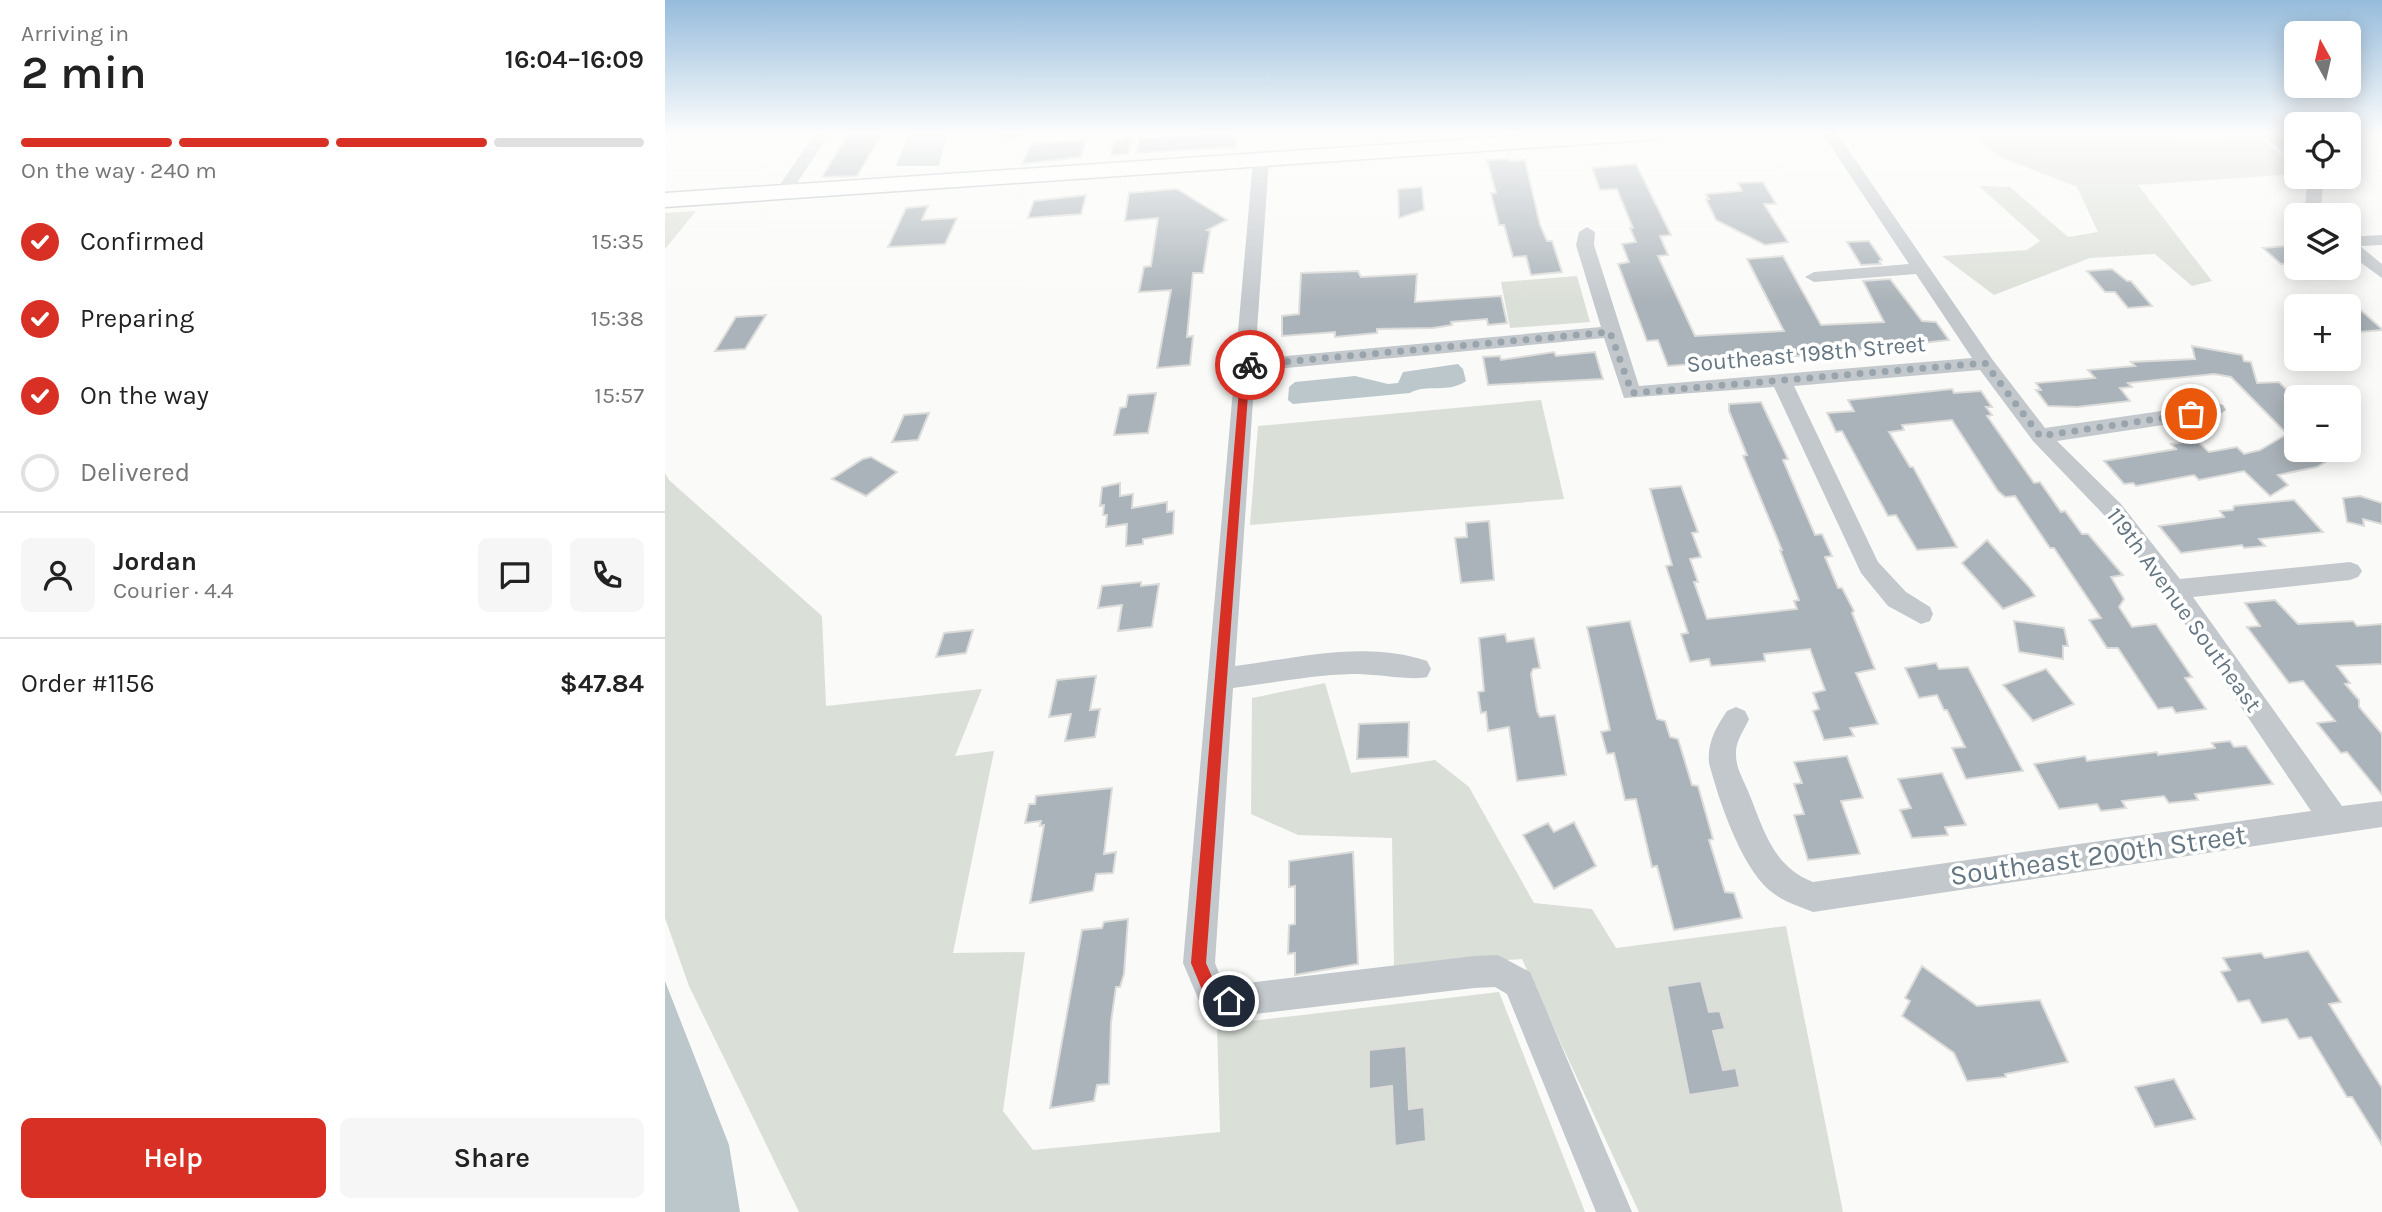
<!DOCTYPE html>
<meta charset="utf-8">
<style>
:root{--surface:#fff;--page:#f6f6f6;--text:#222;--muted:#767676;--line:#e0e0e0;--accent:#d93025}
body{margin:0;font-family:Karla,sans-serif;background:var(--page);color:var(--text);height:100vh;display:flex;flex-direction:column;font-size:26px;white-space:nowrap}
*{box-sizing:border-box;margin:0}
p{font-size:23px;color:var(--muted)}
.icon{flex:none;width:38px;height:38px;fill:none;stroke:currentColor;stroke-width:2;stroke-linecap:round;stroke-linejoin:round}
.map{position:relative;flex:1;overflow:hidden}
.panel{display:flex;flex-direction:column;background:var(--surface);width:665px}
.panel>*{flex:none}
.needle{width:46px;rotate:352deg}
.tools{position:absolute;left:1619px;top:21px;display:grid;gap:14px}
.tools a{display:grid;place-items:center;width:77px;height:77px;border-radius:10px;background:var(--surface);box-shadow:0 4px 18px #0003;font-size:35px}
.pin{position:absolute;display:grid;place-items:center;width:60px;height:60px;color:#fff;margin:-30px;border:4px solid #fff;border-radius:50%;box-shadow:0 2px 7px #0007}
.courier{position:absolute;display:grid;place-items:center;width:70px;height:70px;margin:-35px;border:5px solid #d93025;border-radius:50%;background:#fff;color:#222;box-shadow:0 2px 9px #0007}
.headline em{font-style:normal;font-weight:600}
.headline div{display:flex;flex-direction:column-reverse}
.headline{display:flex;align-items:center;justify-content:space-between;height:119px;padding:0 21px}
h1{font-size:46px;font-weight:600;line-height:52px}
.bar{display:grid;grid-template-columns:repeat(4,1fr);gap:10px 7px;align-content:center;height:84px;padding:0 21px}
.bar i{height:9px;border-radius:5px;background:var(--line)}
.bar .on{background:var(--accent)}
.bar p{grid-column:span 4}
.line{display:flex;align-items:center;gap:18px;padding:0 21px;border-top:2px solid var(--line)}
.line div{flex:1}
.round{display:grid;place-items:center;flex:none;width:74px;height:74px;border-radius:10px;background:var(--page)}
ol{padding:0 21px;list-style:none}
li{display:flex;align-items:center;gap:21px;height:77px}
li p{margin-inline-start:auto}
li .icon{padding:7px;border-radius:50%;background:var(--accent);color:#fff;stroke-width:4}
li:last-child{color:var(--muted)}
li i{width:38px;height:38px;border:4px solid var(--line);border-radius:50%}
.primary-button{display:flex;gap:14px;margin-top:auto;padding:14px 21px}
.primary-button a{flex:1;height:80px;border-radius:10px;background:var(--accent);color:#fff;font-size:28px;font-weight:600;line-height:80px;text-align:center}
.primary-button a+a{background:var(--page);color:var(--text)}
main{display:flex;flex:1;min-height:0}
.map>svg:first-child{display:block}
.green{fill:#dadfd7}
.water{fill:#bbc7cb}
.building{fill:#aab3b9;stroke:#dcdcda;stroke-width:2}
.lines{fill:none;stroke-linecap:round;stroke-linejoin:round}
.secondary-casing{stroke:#b3babf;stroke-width:3}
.street{fill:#c3c8cc;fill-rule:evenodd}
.secondary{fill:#fff;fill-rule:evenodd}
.route{fill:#d93025}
.done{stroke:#99a4ac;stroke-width:7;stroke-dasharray:0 12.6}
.labels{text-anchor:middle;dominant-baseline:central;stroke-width:7;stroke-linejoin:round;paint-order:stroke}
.street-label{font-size:23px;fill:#657683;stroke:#fff}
.near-street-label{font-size:28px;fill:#657683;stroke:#fff}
</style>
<main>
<section class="panel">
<div class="headline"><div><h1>2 min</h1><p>Arriving in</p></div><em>16:04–16:09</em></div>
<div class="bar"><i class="on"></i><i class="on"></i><i class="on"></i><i></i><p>On the way · 240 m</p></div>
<ol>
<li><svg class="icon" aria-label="check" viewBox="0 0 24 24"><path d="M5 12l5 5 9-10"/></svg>Confirmed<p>15:35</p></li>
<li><svg class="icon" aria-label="check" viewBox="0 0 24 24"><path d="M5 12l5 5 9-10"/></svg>Preparing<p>15:38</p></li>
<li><svg class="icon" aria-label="check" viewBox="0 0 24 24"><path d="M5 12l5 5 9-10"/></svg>On the way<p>15:57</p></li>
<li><i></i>Delivered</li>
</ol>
<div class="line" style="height:126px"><a class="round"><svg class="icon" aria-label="person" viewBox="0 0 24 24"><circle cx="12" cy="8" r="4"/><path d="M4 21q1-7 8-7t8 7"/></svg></a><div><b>Jordan</b><p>Courier · 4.4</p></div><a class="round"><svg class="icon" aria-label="chat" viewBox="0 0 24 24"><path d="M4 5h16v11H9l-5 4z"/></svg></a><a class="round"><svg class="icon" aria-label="phone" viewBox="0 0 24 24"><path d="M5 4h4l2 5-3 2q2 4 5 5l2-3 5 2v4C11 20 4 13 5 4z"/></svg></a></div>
<div class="line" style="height:91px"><div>Order #1156</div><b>$47.84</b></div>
<div class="primary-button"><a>Help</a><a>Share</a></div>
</section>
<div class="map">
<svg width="1717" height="1212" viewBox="0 0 1717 1212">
<rect width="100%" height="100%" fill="#fafaf8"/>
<path class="green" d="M1306 133H1505L1513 140 1594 137 1623 161 1630 174 1473 185 1547 281 1527 286 1490 254 1425 258 1329 295 1277 256 1362 250 1375 241 1314 186 1345 187 1403 237 1433 232 1412 187 1335 157Z
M31 211 0 249V213Z
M912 276 925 322 845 328 836 282Z
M876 400 899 499 585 525 593 426Z
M0 473 4 480 157 616 161 706 317 689 290 756 329 751 288 953 360 952 338 1111 368 1150 555 1132 552 1025 834 992 920 1212H134L24 986 0 918Z
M660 683 686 773 770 760 804 787 869 903 927 909 951 948 1121 926 1178 1212H974L857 959 729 968 727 838 633 835 586 814 587 698Z"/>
<path class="water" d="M244 133 282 134 274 166H231Z
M793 364 798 369 801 381C783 394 762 383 745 393L628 404 623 400 624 387 630 382 690 376 723 384 733 383 738 372Z
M0 981 64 1145 75 1212H0Z"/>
<path class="building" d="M184 133H218L192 176 157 177Z
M571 133V147L471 153 475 137Z
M467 137 463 154 446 155 450 139Z
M421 140 416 157 357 164 366 144Z
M844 159 845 161 860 160 875 225 882 241H887L897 272 866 275 861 256 848 257 839 225H834L826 193H831L822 160Z
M971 164 1006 235 995 236 1003 255 993 256 1030 336 1119 331 1082 259 1118 256 1156 325 1219 322 1198 281 1225 279 1257 321 1271 322 1284 340 1170 353 1003 366 993 340 982 341 953 264 964 262 957 244 971 242 965 228H968L952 189 935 190 927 168Z
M1098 182 1111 204H1099L1123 242 1100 245 1051 220 1041 199H1044L1041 194 1077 191 1073 183Z
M757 187 759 210 734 218 733 189Z
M512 189 562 220 542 230 545 231 538 273H528L522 337 528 336 525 365 492 368 506 290 474 292 479 267 486 266 493 218 460 221 464 193Z
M421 195 416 214 363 218 369 201Z
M263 206 257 220 292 218 280 244 223 247 241 208Z
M1204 241 1217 260 1214 261 1216 264 1196 265 1182 242Z
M1621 246 1631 255V263L1616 264 1598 248Z
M1447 269 1462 281H1466L1487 306 1463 308 1450 292H1440L1422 271Z
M693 271 696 277 752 274 750 302 836 296 842 323 823 325 822 319 786 322 787 325 768 328 712 329V333L670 337V332L617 336V316L634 314 636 273Z
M1684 300 1717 329V330L1694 332 1684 323Z
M101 315 80 349 50 351 71 317Z
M1527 346 1577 355 1579 361 1586 362 1592 383 1614 382 1622 390 1631 389V450H1681L1652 467 1613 475 1623 485 1605 496 1579 471 1534 480 1529 475 1471 486 1468 483 1459 484 1439 461 1511 449 1506 444 1531 440 1544 452 1572 447 1579 454 1595 450 1622 434 1566 377 1549 374 1463 383 1467 387 1455 388 1465 401 1412 407 1383 406 1371 390H1376L1371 383 1430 378 1423 370 1470 366 1466 362 1530 359Z
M889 352 891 356 930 352 938 379 823 385 818 357 835 356 836 360Z
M1287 389 1289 393 1316 391 1327 407H1321L1327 415 1322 416 1369 483 1375 482 1396 512 1400 511 1417 534H1423L1458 575 1446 577 1459 599 1454 607 1467 627 1491 624 1527 677 1520 678 1541 709 1511 713 1507 707 1493 709 1453 648H1442L1424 620 1436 618 1389 548H1385L1350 496 1340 497 1333 491 1287 420 1237 425 1239 430 1224 432 1245 467H1248L1292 547 1252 550 1231 515 1223 516 1177 431 1171 432 1162 413 1189 411 1183 400Z
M491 393 483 433 449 435 455 408 461 407 463 395Z
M1096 402 1123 459 1118 460 1150 535 1157 534 1167 556 1160 557 1173 588H1177L1189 611 1187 613 1210 669 1191 673 1213 724 1185 728 1189 736 1159 740 1148 711 1154 709 1148 693 1160 690 1145 649 1099 654 1100 661 1046 666 1044 659 1025 662 1016 634 1023 633 1001 566 1007 565 985 489 1016 486 1033 532 1027 533 1036 557 1025 559 1033 582H1029L1042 619 1132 609 1129 601 1134 600 1115 550H1117L1078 456 1082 455 1064 411V404Z
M264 413 253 440 227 442 239 415Z
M206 457 232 472 201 496 167 479 198 459Z
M455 483V496L468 494 467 508 502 502V512L509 511 508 534 478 539V544L461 546 462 524 441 527 442 515H438L439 505 435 506 437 487Z
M1695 496 1717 503V524L1698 519 1699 526 1682 522 1678 498Z
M1629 500 1658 532 1594 539 1600 546 1579 548 1577 545 1516 553 1494 526 1559 517 1555 511 1568 510 1569 506Z
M824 521 829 580 796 583 790 538 802 537 801 523Z
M1322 540 1365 588 1370 596 1338 609 1297 563Z
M476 582V586L494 584 487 627 453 631 457 605 433 608 437 586Z
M1610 600 1633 624 1688 621 1692 626 1717 624V664L1672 666 1685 683 1680 684 1694 700V707L1717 734V795L1682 752 1676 753 1652 723 1670 721 1638 681 1624 683 1582 627 1595 626 1580 603Z
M965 621 992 719 1000 721 1005 737 1013 739 1027 785 1033 786 1048 839 1044 840 1060 892 1069 893 1077 918 1009 930 992 866 987 867 971 799 960 800 949 753 942 754 936 732 945 730 922 627Z
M1349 621 1399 628 1403 646H1398V659L1354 652Z
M308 630 301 653 271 657 279 633Z
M840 634 842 642 869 638 875 668 868 669 866 674 872 711 875 717 890 715 901 775 852 781 844 727 823 731 821 712 816 713 813 692 819 691 814 638Z
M1271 663 1274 669 1303 667 1358 771 1301 779 1287 748 1300 747 1282 710H1279L1272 695 1254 698 1240 668Z
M1381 669 1409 704 1368 721 1338 685Z
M431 676 425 710 435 709 430 737 400 741 406 714 384 717 392 680Z
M744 722 743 757 692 759 694 724Z
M1565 741 1569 747 1581 746 1608 784 1530 794 1533 800 1504 803 1499 796 1457 801 1461 808 1436 811 1432 804 1394 809 1369 764 1420 756 1422 761 1492 752 1493 755 1550 748 1547 743Z
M1182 756 1198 798 1176 801 1195 854 1143 860 1129 815 1139 814 1129 784 1137 783 1129 762Z
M1277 773 1301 825 1280 827 1283 835 1247 838 1235 810 1246 808 1233 779Z
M447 788 439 854 451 852 448 873 431 874 428 891 365 903 379 825 375 826 376 821 360 823 364 804H370L371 796Z
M909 822 931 866 889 889 858 835 883 823 889 832Z
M688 852 693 964 630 975V953L623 954 624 925 630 924V886L624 887V861Z
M463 919 459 974 455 987H451L446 1022 444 1084 432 1085 429 1101 385 1108 417 930 437 928 439 922Z
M1643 951 1676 1002 1664 1004 1717 1088V1145L1687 1097H1682L1646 1037 1634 1039 1622 1019 1597 1023 1584 1000 1573 1002 1556 972 1565 970 1558 958 1596 953 1600 958Z
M1257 966 1312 1006 1375 1000 1403 1062 1340 1074 1341 1077 1302 1081 1289 1053 1237 1016 1245 1001 1240 998Z
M1036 981 1044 1012 1055 1011 1060 1029 1048 1031 1058 1070 1071 1068 1075 1087 1024 1095 1002 986Z
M741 1046 744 1109 759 1107 761 1141 730 1146 727 1086 704 1089V1050Z
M1509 1079 1530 1119 1490 1127 1470 1087Z"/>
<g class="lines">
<defs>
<path id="secondary" d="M894 133H1004L994 139 0 207V193Z"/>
</defs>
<use href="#secondary" class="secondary-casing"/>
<path class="street" d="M150 133H165L124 195H112L110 192Z
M330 133H360C354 140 336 140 330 133Z
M1157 133H1172L1327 359 1380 428 1551 403 1558 405 1561 410 1551 417 1392 441 1456 504 1515 579 1685 562 1693 565 1697 571 1693 577 1685 580 1528 597 1677 806 1717 801V827L1148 912C1133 906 1117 901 1104 890 1075 864 1054 801 1044 763 1042 743 1051 727 1062 711L1071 707 1080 711 1084 719C1079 731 1070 741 1071 755 1071 768 1078 779 1083 791 1098 827 1107 867 1148 882L1646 811 1485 572 1440 516 1368 441 1315 370 1129 386 1213 562 1241 592 1265 607 1268 614 1265 621 1256 624 1223 606 1196 573 1109 387 959 398 939 338 590 371 570 666C632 658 701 640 762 661L766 669 762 677C748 681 707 673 687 674 647 675 608 683 568 688L550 963 557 981 566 985 809 956 833 955 865 972 967 1212H931L842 994 830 987 809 988 564 1017 535 1003 518 963 588 160 596 155 604 160 590 359 936 327 911 245 914 232 922 227 930 232 929 245 974 386 1307 358 1251 274 1149 282 1140 277 1149 272 1244 264Z
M1594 133H1611L1631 149V162Z
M1643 177H1659L1656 206 1659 215H1643L1640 206Z
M1717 235V245L1695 246 1717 264V278L1684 254V237Z"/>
<use href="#secondary" class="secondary"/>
</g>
<linearGradient id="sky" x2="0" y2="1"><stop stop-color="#96bcdc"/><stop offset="0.44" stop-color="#fdfdfc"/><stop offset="1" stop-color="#fdfdfc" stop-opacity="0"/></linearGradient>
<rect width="1717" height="303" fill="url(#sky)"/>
<path class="route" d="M585 362 589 365 585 368 541 963 551 986 570 995V1006L564 1008 540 997 526 963 576 366Z"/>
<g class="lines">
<path class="done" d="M585 365 945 332 967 393 1320 363 1375 436 1526 414"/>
</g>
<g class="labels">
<g class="street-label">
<text transform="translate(1141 354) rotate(-5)">Southeast 198th Street</text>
<text transform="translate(1519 610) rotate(54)">119th Avenue Southeast</text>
</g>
<g class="near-street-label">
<text transform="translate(1433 855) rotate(-8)">Southeast 200th Street</text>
</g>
</g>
</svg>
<div class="tools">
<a><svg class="needle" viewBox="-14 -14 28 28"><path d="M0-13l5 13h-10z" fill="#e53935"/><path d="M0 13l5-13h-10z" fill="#767676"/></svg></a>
<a><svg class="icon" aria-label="locate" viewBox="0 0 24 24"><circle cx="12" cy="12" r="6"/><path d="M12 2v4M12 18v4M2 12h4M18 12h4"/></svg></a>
<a><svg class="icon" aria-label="layers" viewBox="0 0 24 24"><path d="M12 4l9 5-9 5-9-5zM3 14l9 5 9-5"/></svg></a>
<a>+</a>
<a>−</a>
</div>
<div class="pin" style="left:1526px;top:414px;background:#ea580c"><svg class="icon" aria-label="bag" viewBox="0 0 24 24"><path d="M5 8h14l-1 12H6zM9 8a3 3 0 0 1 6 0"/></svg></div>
<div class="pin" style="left:564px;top:1001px;background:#1f2937"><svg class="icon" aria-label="home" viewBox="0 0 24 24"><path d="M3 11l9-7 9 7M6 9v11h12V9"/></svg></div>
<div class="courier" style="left:585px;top:365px"><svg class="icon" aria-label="bike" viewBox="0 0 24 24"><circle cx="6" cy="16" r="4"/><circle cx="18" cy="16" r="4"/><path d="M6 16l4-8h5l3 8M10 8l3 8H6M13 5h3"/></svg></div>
</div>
</main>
